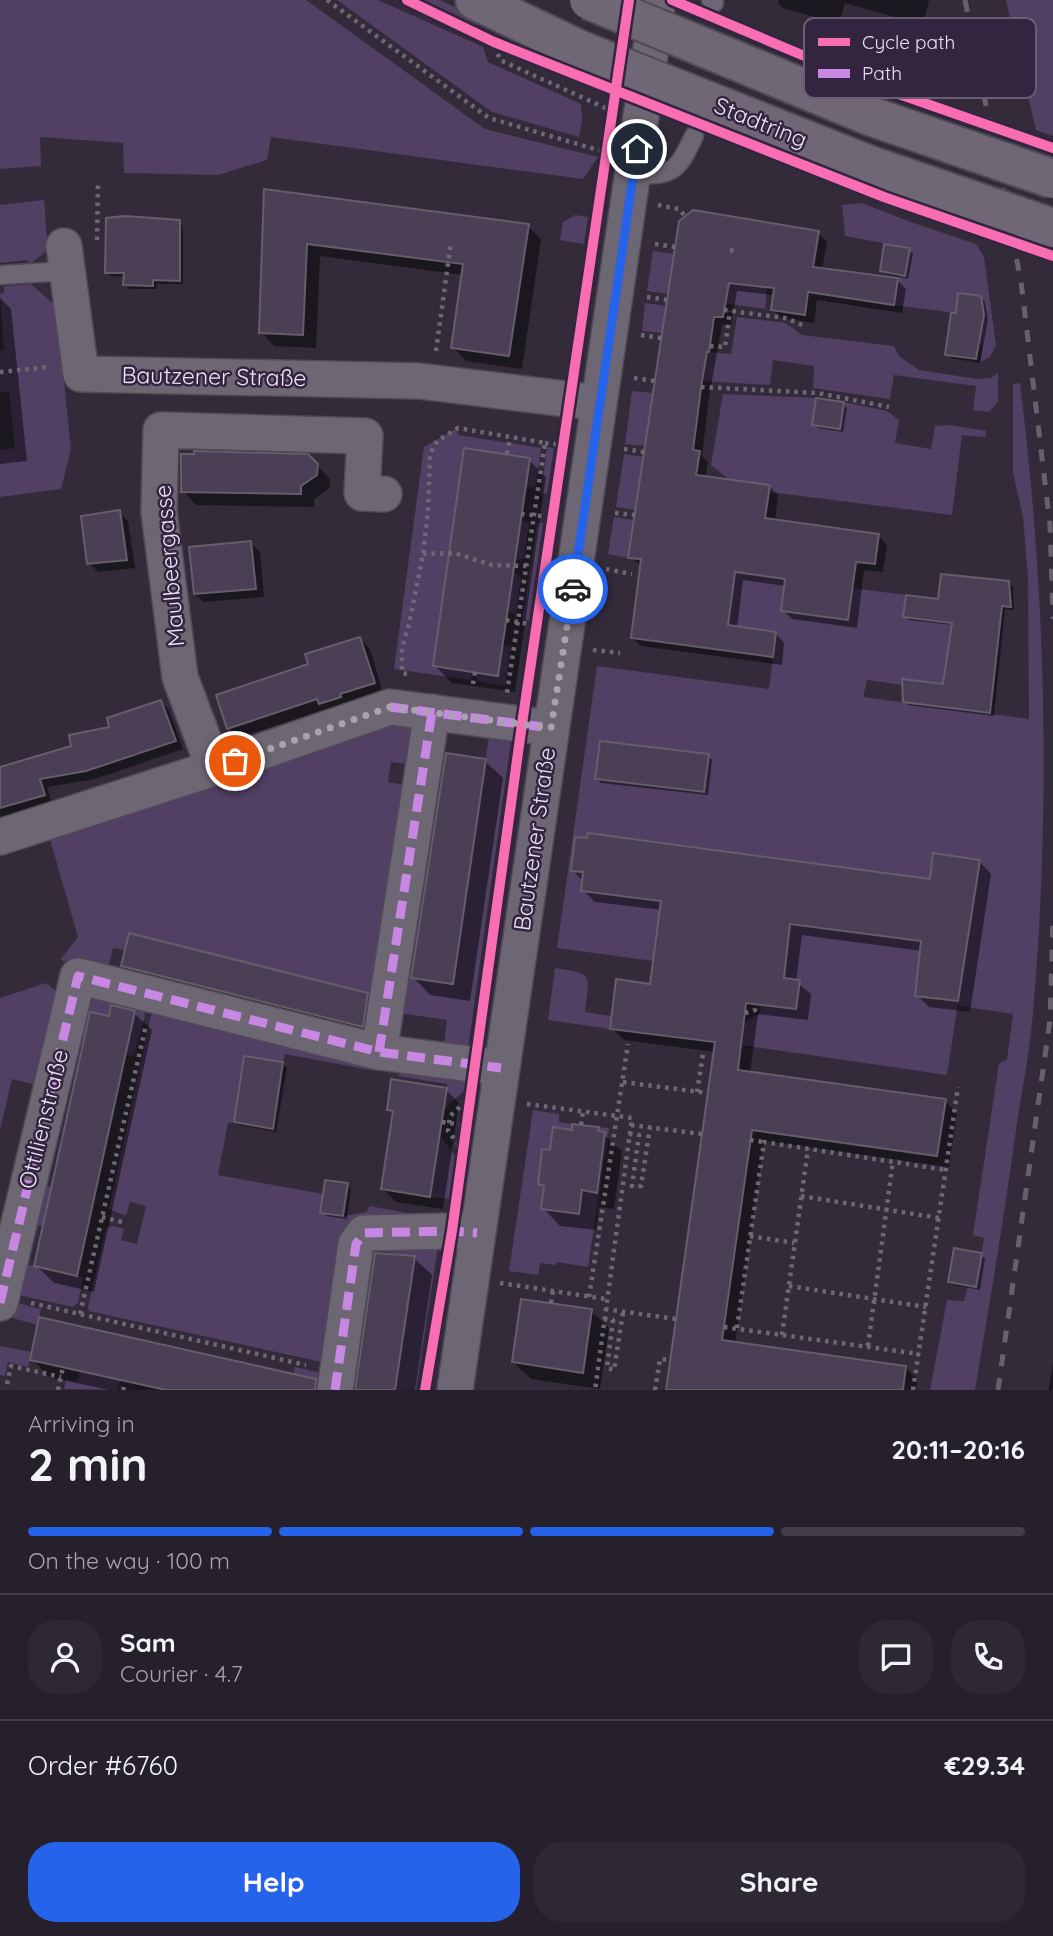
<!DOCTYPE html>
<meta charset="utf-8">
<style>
:root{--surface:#26202c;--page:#2e2834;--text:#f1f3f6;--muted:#a4a3a9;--line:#423e48;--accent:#2563eb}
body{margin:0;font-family:Quicksand,sans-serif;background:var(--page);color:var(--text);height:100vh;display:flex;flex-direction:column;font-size:26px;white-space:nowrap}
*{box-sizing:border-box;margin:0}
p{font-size:23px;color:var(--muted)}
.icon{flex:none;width:38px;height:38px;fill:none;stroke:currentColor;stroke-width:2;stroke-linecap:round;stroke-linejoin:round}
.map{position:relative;height:1390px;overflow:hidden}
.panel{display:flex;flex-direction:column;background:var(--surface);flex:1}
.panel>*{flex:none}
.pin{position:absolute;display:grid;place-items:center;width:60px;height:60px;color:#fff;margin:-30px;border:4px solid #fff;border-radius:50%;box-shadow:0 2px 7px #0007}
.courier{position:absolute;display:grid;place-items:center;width:70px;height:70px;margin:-35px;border:5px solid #2563eb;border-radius:50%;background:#fff;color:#222;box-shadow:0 2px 9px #0007}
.headline em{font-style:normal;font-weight:800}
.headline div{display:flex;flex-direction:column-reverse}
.headline{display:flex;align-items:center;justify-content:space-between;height:119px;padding:0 28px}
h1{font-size:46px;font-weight:800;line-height:52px}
.bar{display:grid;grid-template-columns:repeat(4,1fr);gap:10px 7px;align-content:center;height:84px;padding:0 28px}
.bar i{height:9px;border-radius:5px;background:var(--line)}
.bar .current{background:var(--accent)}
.bar p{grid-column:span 4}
.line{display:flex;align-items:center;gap:18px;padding:0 28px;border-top:2px solid var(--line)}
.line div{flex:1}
.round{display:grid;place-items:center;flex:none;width:74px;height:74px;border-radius:28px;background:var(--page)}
.cta{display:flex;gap:14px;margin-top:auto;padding:14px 28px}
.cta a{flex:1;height:80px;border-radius:28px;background:var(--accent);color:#fff;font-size:28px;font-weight:800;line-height:80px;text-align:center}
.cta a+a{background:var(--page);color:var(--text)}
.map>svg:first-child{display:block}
.green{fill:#523f64;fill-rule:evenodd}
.shadow{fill:#0007}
.building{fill:#4a3f54;stroke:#645e6b;stroke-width:2}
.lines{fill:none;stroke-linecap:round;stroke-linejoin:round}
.service-casing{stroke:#504a57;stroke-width:21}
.minor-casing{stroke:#504a57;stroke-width:38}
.primary-casing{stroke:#504a57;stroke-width:42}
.path{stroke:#6e6874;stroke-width:4.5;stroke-dasharray:3.5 5;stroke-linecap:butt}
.service{stroke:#6d6773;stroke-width:18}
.minor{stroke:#6d6773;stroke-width:35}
.primary{stroke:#6f6776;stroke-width:38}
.rail{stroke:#67616d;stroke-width:5;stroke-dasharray:12 12;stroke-linecap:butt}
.primary-bridge-casing{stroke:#504a57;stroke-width:42;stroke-linecap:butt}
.primary-bridge{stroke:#6f6776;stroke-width:38}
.quiet{stroke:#c787e3;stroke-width:9;stroke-dasharray:18 9;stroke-linecap:butt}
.cycleway-casing{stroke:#332540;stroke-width:15}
.cycleway{stroke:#f96db3;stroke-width:10}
.done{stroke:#aaa2b2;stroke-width:7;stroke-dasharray:0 12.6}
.route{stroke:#2563eb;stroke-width:9}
.labels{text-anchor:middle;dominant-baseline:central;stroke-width:5;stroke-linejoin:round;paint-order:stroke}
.street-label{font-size:23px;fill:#eae2f3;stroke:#332540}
.key{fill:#332540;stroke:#6a5e76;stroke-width:2}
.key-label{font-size:19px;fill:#eae2f3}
</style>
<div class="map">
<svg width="1053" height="1390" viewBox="0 0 1053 1390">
<rect width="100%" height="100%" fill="#332b3a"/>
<path class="green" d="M0 0H306L485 129 598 157 583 179 271 137 267 160 218 175 124 173 123 143 40 137 41 166 0 169Z
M337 0H378L483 47 488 62 581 104 582 120 579 137 492 112Z
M423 0H440L480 19 477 25Z
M1006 0H1053V136L1036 130Z
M44 200 48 250 29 265 28 260 0 263V205Z
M862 203 908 221 976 244 984 257 996 345 990 357 980 362 983 345 975 344 979 318H985L981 296 959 293 956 313 894 305 899 274 910 248 845 236 842 205Z
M575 215 588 217 584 244 560 240 563 222Z
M653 251 674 254 668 294 647 291Z
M719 281 767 287 765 309 716 302Z
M31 284 56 306 71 449 61 489 0 497V450L15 448 9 392H0V351L4 350 0 294 4 293V286Z
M645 303 666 306 662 333 642 331Z
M737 317 786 323 802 335 894 346 899 356 919 370 977 379 991 378 998 373V402L989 412 973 410 976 386 894 375 890 399 813 388 814 366 773 360 770 385 702 381 707 352 731 354Z
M1020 383C1046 592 1051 803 1033 1013 1030 1049 1023 1086 1017 1123 1005 1212 990 1301 975 1390H930L947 1300 964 1301 968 1285 976 1286 984 1238 973 1235 999 1063 1007 1060 1013 1014 960 1006 958 1003 947 1075 741 1045 744 1023 760 1014 761 1005 796 1009 800 981 557 948 597 666 769 689 776 633 728 625 735 572 786 579 782 611 848 620 852 588 906 595 903 617 952 623 949 642 970 644 965 686 903 679 902 685 867 680 863 697 1029 719 1028 577 1023 517 1013 473V384ZM600 741 708 754 704 792 596 779ZM588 833 669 843 661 901 581 890ZM575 837 584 838 580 872 571 870ZM683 845 930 879 933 853 980 860 958 1001 915 995 941 944 675 908Z
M632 391 653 393 645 446 625 444Z
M723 394 816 398 812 425 839 429 843 402 887 411 899 420 895 443 931 449 935 426 950 425 986 431V437L962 435 952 515 769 492 770 485 730 480 711 465Z
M457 428 458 435 541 448 535 488 525 486 529 458 465 448 520 521 529 522 524 558 516 560 514 572 521 577 516 614 507 612 511 588 446 578 433 666 472 672 471 680 394 669 424 447Z
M547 447 554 448 547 494 541 493Z
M624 454 644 457 635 510 616 507Z
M614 517 634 520 628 558 608 554Z
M537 523H543L529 621 522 620Z
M502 645 511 646 505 686 477 681 478 672Z
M388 718 421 722 415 765 391 762 388 782 411 786 381 997 129 934 125 950 113 948 107 973 60 960 78 937 49 836Z
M490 730 512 734 467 1056 443 1052 447 1020 393 1012 398 976 452 984Z
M555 968C595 974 589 974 585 1012L611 1016 610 1029 548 1020Z
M46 983 63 997 41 1078 32 1084 12 1079 0 1130V998Z
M80 990 142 1000 145 1015 134 1056 126 1054 133 1021 90 1012 85 1036 69 1033Z
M159 1005 376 1062 375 1071 285 1054 283 1062 244 1056 234 1122 228 1123 218 1175 323 1194 321 1213 344 1216 366 1212 370 1206 429 1217 358 1224 331 1364 89 1311 88 1307 106 1228 114 1226 124 1229 121 1240 137 1244 146 1206 130 1202 126 1216 109 1209 151 1015Z
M404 1065 466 1076 465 1090 444 1109 447 1084 398 1076Z
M533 1110 559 1114V1122L572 1124V1130L553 1128 550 1150H542L538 1184 544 1186 542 1209 579 1214 582 1190 597 1192 605 1133 598 1131 599 1127 609 1128 588 1267 556 1262V1265L540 1263 538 1275 509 1271Z
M440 1136 456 1157 449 1199 430 1197Z
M42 1184 52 1187 43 1226 26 1223Z
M439 1239 416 1390H395L415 1256 372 1250Z
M17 1262 83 1277 78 1303 73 1307 10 1293Z
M8 1301 41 1309 38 1325 5 1316Z
M0 1346 32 1352 28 1367 8 1362 5 1376 0 1375Z
M295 1367 330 1375 328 1390H290Z
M80 1371 120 1380 118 1390 64 1389 66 1380 77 1382Z"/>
<path class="shadow" d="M778 0H928L929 1 923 25 845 3 839 24 783 8 778 3Z
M266 191 528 226 541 239 522 369 466 361 453 347 463 275 320 256 316 348 274 346 261 332Z
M179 222 183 226V284H157V289H129L125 285V277L111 276 107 272Z
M680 222 818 233 827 242 822 270 897 280 906 289 902 313 817 300 814 323 782 318 773 310 774 295 737 291 731 325H722L709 397 702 456 708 462 705 478 769 486 778 495 775 521 879 536 887 545 883 572 864 570 857 628 792 619 783 610 786 586 743 580 737 628 776 634 784 643 782 665 641 646 632 637 642 566 630 557Z
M909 250 913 254 908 279 886 274 882 270Z
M0 298 11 309 27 461 0 464Z
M981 298 985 302 988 320 980 363 951 358 947 354 958 315Z
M843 404 847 408 843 432 818 428 814 424Z
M308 456 330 479V488L314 499V507L196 505 183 491Z
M529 460 546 477 515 692 452 683 434 665Z
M119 512 128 521 135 568 98 572 89 563Z
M251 543 260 552 264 597 204 602 195 594Z
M1008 583 1013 587 1014 610 1005 609 994 716 908 705 904 701 945 686 953 625 909 620 905 616Z
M360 639 370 649 383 693 330 713 326 709 238 738 229 728Z
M161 702 169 710 183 749 95 779 47 787 52 803 0 819V769L73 747Z
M708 756 712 760 708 795 601 783 597 779Z
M485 761 503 778 470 1001 430 995 413 977Z
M979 861 991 874 970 1012 929 1007 917 995 922 951 802 935 796 982 811 994 808 1020 758 1014 750 1073 945 1101 957 1113 949 1167 764 1141 735 1344 906 1368 918 1380 916 1390H669L715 1052 624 1040 612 1028 652 985 662 910 595 902 583 890 584 882 572 870 931 881Z
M123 966 367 995 384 1012 380 1043 140 983Z
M134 1013 152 1030 94 1292 54 1283 36 1265 110 1018Z
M283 1064 287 1068 276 1132 240 1125 236 1121Z
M446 1090 459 1103 443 1209 396 1202 383 1189 394 1115 389 1109Z
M598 1129 622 1151 614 1209 599 1207 596 1230 560 1226 543 1208 545 1189 540 1184 551 1152 573 1132Z
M347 1185 351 1189 347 1219 326 1216 322 1212Z
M981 1255 985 1259 980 1290 954 1285 950 1281Z
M414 1258 432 1275 415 1390H357Z
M591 1311 609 1328 600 1389 531 1379 513 1362Z
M32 1359 307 1390H109L49 1377Z
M1053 1362V1390H1049V1387Z"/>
<path class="building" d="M264 189 529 224 509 356 451 348 463 264 307 244 303 335 259 333Z
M693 210 819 231 813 267 898 278 894 305 808 292 805 315 771 310 774 288 729 283 723 317H714L709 352H707L702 381 693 450 700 451 696 475 770 485 765 518 879 534 875 564 856 562 848 620 781 611 785 579 735 572 728 625 776 632 773 657 631 638 641 559 628 558 679 221Z
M125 216 180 220V281L153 280V286L123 285 124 273H105L106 218Z
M884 244 910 248 905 276 880 271Z
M958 293 981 296 984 315 976 359 945 355 951 313H956Z
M816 398 844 402 840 429 812 425Z
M464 448 530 458 498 676 433 666Z
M194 451 308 454 318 464 317 475 301 486V494L181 492V454H194Z
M120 510 127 560 87 564 81 516Z
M251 541 256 589 194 594 189 547Z
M941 574 1009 581 1011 607 1002 606 990 713 903 702 902 679 943 684 952 623 903 617 906 595 938 599Z
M360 637 375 683 340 694 341 697 319 704 317 699 227 729 216 695 308 664 305 654Z
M161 700 176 741 86 771 40 779 45 795 0 808V767L71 746 69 735 109 727 107 718Z
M600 741 709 754 704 792 595 779Z
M446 753 486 759 453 984 411 978Z
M588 833 930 879 933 853 980 860 958 1001 915 996 921 941 790 924 784 978 800 980 796 1009 746 1003 738 1070 946 1099 937 1156 752 1130 722 1340 906 1366 903 1390H666L715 1042 610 1029 616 979 650 984 661 901 581 891 583 872 571 871 575 837 587 838Z
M129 933 368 993 363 1027 121 966Z
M111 1005 135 1011 77 1276 34 1266 90 1012 109 1016Z
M244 1056 283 1062 273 1129 234 1122Z
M391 1079 447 1088 430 1197 381 1189 393 1111 387 1110Z
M572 1124 599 1127 598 1131 605 1132 597 1193 582 1190 579 1214 541 1209 544 1186 538 1184 542 1149 550 1150 553 1127 572 1130Z
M325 1180 348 1183 343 1216 320 1213Z
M954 1248 982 1253 976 1287 948 1282Z
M375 1253 415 1256 395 1390H355Z
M521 1299 592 1309 583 1373 512 1362Z
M39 1317 316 1379 315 1390H166L30 1360Z"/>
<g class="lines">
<defs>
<path id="service" d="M711 0 714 3
M633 174C673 176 677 172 694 136
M0 275 67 271"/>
<path id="minor" d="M64 246 81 374 419 381 599 403
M214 768 180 677 159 512 161 430 365 436 362 493 384 494
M0 837 214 768 390 707 551 728
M379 1052 432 712
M0 1303 78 976 379 1052 501 1068
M335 1390 356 1244 364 1233 452 1231 477 1233
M455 1390 658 0"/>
<path id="primary" d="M475 0 582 51"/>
</defs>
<use href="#service" class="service-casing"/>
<use href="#minor" class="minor-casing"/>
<use href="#primary" class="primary-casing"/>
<path class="path" d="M327 0 489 118 605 152
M495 46 500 60 612 111
M658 205 679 209 685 216
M97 240 98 181
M655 244 675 247
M730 250 738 251
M647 297 667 300
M724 310 785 318 805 326
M641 335 661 338
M710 346 725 347 730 311
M436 351 451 242
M0 372 48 367
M634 378 655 381
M701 387 818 393 889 407
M545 443 561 445
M624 449 644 452
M507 454 510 437
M615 513 635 515
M521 514 551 517
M423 554 454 553 492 565 526 566
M606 569 632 574
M506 620 535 625
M593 650 620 653
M407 674 402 673V648L409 624 423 554 428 511 430 454 437 441 458 428 545 443 507 693
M473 684 475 672
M745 1013 755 1010 756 1004
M623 1082 707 1093
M697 1092 703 1054
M527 1104 632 1118 595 1390
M442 1122 462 1125
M581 1125 583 1111
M631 1125 702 1134
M629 1134 639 1135 632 1186H641L650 1127
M750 1140 763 1142
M459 1145 448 1131 450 1116 464 1103
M801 1196 939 1218
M102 1217 126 1223
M750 1236 794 1243
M500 1283 606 1299
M789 1286 926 1307
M589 1297 628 1044
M31 1303 306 1365
M551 1303 553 1291
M605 1309 676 1319
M80 1314 146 1025
M604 1319 613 1320 607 1368 614 1370 623 1312
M724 1327 919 1354
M737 1328 764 1142 946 1170
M782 1335 808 1149
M868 1346 893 1161
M7 1384 11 1366 61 1377
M58 1390 63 1367
M123 1390 124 1387
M655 1390 660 1359 670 1360
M913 1390 958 1087"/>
<use href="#service" class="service"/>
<use href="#minor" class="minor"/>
<use href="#primary" class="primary"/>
<path class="rail" d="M965 0 1021 281 1050 525 1053 619
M998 1390 1050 1020 1053 920"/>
<defs>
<path id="primary-bridge" d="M589 0 870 116 1053 179
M582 51 869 165 1053 228"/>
</defs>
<use href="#primary-bridge" class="primary-bridge-casing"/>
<use href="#primary-bridge" class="primary-bridge"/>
<path class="quiet" d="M390 707 551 728
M379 1052 432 712
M0 1303 78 976 379 1052 501 1068
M335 1390 356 1244 364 1233 452 1231 477 1233"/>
<defs>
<path id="cycleway" d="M407 0 494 42 884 197 1053 256
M672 0 873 85 1053 148
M425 1390 452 1231 522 724 629 0"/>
</defs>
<use href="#cycleway" class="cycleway-casing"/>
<use href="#cycleway" class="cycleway"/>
</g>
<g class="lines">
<path class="done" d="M235 761 390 707 551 728 573 589"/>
<path class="route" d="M573 589 637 149"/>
</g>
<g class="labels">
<g class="street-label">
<text transform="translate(761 122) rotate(22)">Stadtring</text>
<text transform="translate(214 376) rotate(1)">Bautzener Straße</text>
<text transform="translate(169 566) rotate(-95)">Maulbeergasse</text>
<text transform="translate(534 839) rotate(-82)">Bautzener Straße</text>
<text transform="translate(43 1119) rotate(-76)">Ottilienstraße</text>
</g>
</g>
<rect x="804" y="18" width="232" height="80" rx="10" class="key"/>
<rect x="818" y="38" width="32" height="8" fill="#f96db3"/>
<rect x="818" y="69" width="32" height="9" fill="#c787e3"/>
<g class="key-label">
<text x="862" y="49">Cycle path</text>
<text x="862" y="80">Path</text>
</g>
</svg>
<div class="pin" style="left:235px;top:761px;background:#ea580c"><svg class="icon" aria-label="bag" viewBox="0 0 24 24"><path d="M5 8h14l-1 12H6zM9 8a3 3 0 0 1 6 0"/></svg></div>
<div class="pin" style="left:637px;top:149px;background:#1f2937"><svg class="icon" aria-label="home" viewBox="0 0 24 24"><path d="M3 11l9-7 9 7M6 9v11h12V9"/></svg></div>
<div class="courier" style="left:573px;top:589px"><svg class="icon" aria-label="car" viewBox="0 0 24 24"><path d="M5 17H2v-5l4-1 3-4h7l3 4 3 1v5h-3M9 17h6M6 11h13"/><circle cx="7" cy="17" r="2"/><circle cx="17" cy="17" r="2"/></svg></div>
</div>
<section class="panel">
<div class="headline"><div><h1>2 min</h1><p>Arriving in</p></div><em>20:11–20:16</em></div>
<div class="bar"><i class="current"></i><i class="current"></i><i class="current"></i><i></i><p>On the way · 100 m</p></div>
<div class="line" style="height:126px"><a class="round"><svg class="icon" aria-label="person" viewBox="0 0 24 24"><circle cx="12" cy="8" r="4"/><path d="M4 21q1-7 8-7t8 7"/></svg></a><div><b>Sam</b><p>Courier · 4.7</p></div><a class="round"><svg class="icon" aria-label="chat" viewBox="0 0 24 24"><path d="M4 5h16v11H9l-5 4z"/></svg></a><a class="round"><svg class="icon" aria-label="phone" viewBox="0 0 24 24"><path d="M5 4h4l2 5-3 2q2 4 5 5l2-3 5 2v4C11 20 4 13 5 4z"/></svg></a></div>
<div class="line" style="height:91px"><div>Order #6760</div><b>€29.34</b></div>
<div class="cta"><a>Help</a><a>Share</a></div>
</section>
